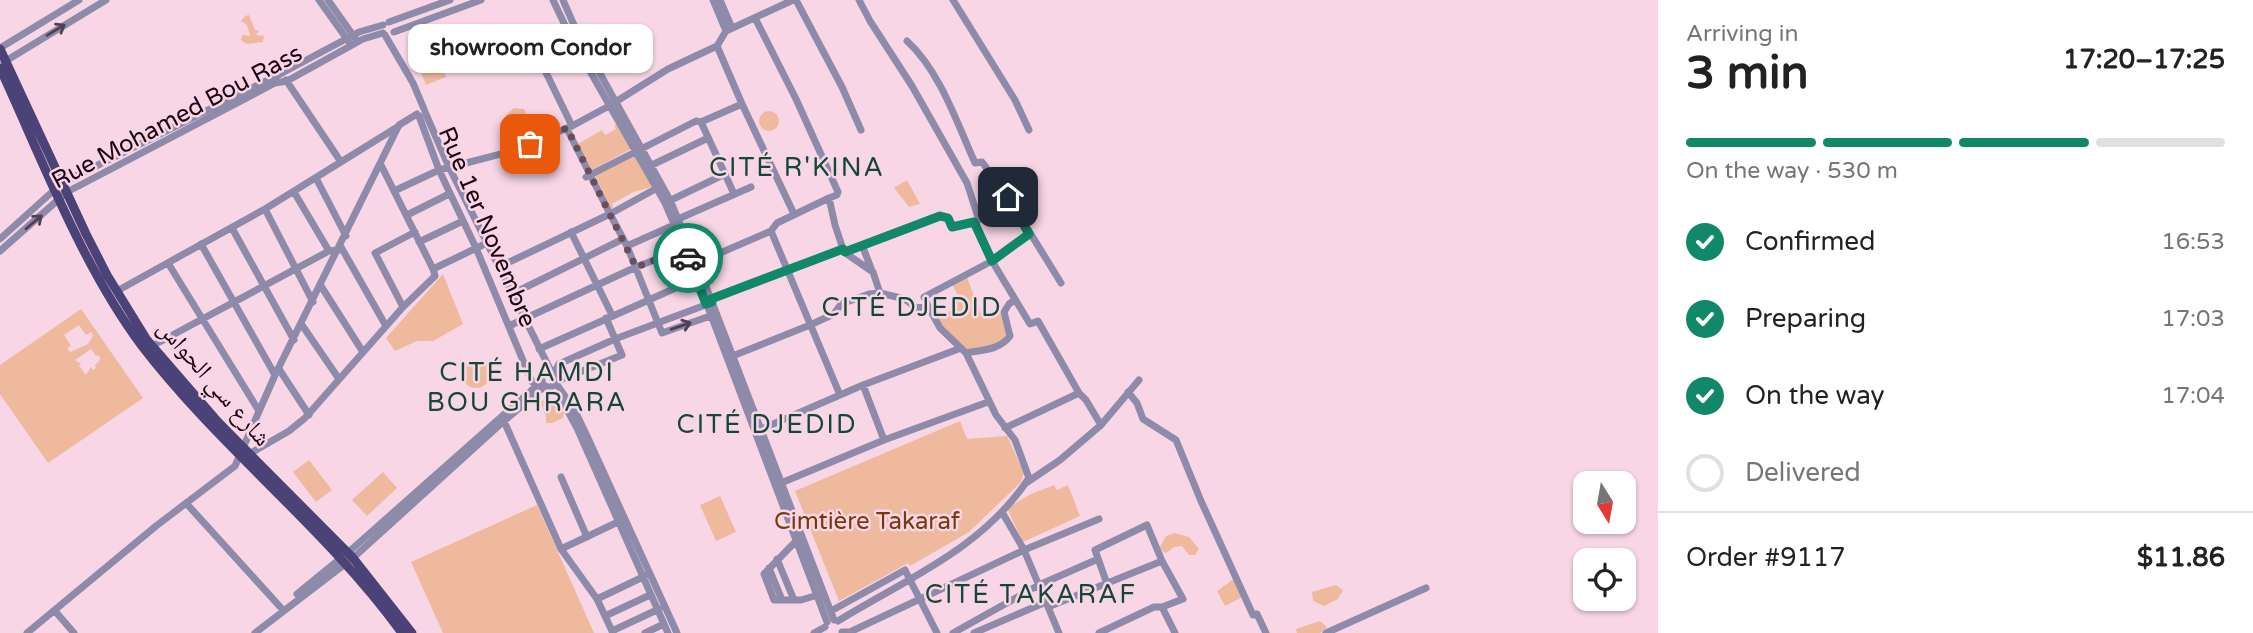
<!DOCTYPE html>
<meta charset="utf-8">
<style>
:root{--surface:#fff;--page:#f2f2f2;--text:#222;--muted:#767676;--line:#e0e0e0;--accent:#11886a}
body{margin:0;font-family:"Varela Round","Noto Naskh Arabic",sans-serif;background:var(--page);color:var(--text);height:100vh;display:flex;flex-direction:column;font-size:26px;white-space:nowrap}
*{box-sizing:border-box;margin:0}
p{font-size:23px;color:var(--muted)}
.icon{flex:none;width:38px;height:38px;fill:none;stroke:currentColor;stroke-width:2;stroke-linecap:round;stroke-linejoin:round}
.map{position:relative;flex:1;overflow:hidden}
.drawer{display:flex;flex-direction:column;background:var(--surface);width:595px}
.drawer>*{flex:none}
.needle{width:46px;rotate:169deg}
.buttons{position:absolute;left:1573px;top:471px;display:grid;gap:14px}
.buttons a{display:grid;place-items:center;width:63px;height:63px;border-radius:14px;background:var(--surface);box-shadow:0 2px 5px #0004;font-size:35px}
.pin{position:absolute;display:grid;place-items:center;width:60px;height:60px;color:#fff;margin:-30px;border-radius:14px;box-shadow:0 4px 10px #0006}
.courier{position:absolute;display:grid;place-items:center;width:70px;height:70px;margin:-35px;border:5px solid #11886a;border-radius:50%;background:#fff;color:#222;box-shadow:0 2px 9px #0007}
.bubble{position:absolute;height:49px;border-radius:14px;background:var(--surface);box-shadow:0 2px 5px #0004;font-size:23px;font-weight:800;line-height:49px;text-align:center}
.headline em{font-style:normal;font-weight:800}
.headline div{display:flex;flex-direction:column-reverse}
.headline{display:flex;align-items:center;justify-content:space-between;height:119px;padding:0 28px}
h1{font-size:46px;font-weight:800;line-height:52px}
.bar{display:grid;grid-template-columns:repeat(4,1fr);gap:10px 7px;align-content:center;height:84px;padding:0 28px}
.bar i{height:9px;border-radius:5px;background:var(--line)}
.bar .selected{background:var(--accent)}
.bar p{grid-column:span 4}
.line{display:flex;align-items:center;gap:18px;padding:0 28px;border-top:2px solid var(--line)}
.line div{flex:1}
ol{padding:0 28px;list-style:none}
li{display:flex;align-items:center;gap:21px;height:77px}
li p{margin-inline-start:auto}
li .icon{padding:7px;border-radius:50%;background:var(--accent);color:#fff;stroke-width:4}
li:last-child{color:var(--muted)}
li i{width:38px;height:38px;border:4px solid var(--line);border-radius:50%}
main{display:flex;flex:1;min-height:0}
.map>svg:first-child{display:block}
.green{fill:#efb99d;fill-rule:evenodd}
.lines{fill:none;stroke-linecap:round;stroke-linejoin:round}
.minor{stroke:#8d8aaa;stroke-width:7}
.major{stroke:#4b4278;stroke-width:9}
.oneway{stroke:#504056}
.done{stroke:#6a4e5c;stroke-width:7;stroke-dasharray:0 12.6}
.route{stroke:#11886a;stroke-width:9}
.labels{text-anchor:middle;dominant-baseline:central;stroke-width:5;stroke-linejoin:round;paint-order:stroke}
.street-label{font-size:24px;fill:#1e0412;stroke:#f8d6e5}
.park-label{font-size:24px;fill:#7b390b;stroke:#f8d6e5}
.neighbourhood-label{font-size:26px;letter-spacing:2px;fill:#144737;stroke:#f8d6e5}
</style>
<main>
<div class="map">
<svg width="1658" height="633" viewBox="0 0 1658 633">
<rect width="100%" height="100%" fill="#f8d6e5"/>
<path class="green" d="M249 15 255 30 259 31 256 35 264 36 263 42 246 44 241 40 242 35 250 36 247 25 241 21 245 16Z
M435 48 446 77 426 85 414 56Z
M514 108 524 109 527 115 526 123 518 124 514 128 511 126 506 115Z
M759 121a10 10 0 1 1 20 0a10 10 0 1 1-20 0Z
M614 124 617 125 631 149 592 170 578 144 602 130 605 135 616 129Z
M633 156 636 157 652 187 633 192 612 204 613 207 611 209 595 175Z
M907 180 920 204 909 207 894 188Z
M443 274 463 324 433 341H417L395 351 386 338Z
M967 277 981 315 988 312 991 315 1000 312 1008 337C999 347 979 350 966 349L940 325 937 317 952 310 951 299 958 296 952 284Z
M81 309 143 398 48 463 0 394V365ZM79 325 86 335 91 332 93 336 88 344 70 352 67 348 71 346 64 335ZM91 349 96 356 99 355 100 360 95 365 96 368 93 370 91 367 86 375 79 366 81 364 75 360Z
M462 374a14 14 0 1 1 28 0a14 14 0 1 1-28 0Z
M546 400 556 402 564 412 563 418 552 423H546V416L540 401Z
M960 421 967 439 1007 436 1024 473 1021 482 969 532 910 566 908 563 839 601 795 491Z
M309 460 332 490 316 502 293 472Z
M383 472 397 488 367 516 352 500Z
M1054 485 1057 490 1068 485 1080 516 1023 542 1007 508 1029 495Z
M720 496 736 532 716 541 700 505Z
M537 505 594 633H443L411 562Z
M1175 533 1189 537 1199 549 1195 555H1189L1182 546 1174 547 1166 553 1161 550 1160 547 1166 536Z
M1235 578 1244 596 1225 606 1217 591Z
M1336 585 1343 590 1338 599 1324 606 1313 601 1312 592Z
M1320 621 1327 627 1320 633H1297L1296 629Z"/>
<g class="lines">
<path class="minor" d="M319 0 349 42
M328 0 355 38
M553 0 570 36 665 203 697 278 827 622
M563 0 577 32 670 200 702 276 834 620
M713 0 726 31
M720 0 732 28
M796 0 842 87 861 130
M859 0 870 21 912 86 967 183 979 220 974 222 992 261 1030 324 1038 321 1079 393 1086 400 1101 425
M953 0 1015 100 1029 130
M755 18 796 99 838 192 837 195 829 198 835 225 844 252 873 272 880 293
M389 22 450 0
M394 32 481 0
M385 35 413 83 424 109
M571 35 536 52 572 126
M907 41C940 71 957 123 975 163L982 162 1008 197 1061 283
M0 48 79 0
M4 62 106 0
M286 80 341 162
M742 104 794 214
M425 112 449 167 553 375
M419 116 439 170 476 248 532 382 541 381
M381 165 433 269 487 243
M652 165 708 138
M725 174 734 194
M586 177 696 121 701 122 742 104 717 46
M316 178 346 236
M659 187 610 214 627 246 662 333 713 315
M394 191 439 170 512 151 572 126 609 106 668 69 717 46 726 31 793 0
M294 192 329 251
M667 202 725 174 701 122
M265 209 313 302
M407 215 449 194
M678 219 751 187
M232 228 294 340
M771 231 840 395
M571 232 612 315
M0 239 62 183 282 73 359 32 383 25
M419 242 463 221
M201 244 275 375
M862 245 871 268
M627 246 674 225
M341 247 386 326
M0 251 67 192 275 83 287 81 363 39 383 33
M844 252 940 216 948 218 952 227 974 222
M168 263 259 411
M697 263 771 231 777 223 829 198
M499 267 610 214 567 129
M321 286 363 352
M117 291 265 209 399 126
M512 294 623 239
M711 299 843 249
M928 306 924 297 992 261 1029 234
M403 307 435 276 433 269
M606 318 622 355 555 382 574 409 587 436 677 633
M302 325 339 379
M509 326 636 267 686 248
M152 346 329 251 339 250
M539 349 698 278
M966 353C982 350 1000 350 1010 336L1004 312 1009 304 1015 300
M730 357 810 325 834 314 841 304 869 294 880 293 905 299 916 308 928 306 940 328 966 353 996 415 1015 440 1029 478C982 549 908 578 838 621
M279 369 309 415
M542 380a7 7 0 1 1 14 0a7 7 0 1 1-14 0Z
M553 375 559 364 615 339 708 304
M863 385 884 440
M1128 392 1137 403 1143 419 1176 440 1201 501 1253 615 1257 614 1266 633
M559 395 577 428 668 633
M503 419 561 549 597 599 613 633
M1005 428 1079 393
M757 431 863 385 961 348
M249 454 289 431 305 418 403 307 375 253 415 232
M561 477 587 537
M781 483 884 440 988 402
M1026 483 1060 460 1101 425 1139 380
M186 503 283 610
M1002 512 1024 550 1059 633
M798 539 764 574 774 600H801L821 594
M561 549 620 521
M777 559 794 600
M769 568 782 600
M297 594 352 549 542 381
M597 599 645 576
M1048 607 1162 561
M1162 607 1175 633
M55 611 74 633
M831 611 905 570 937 633
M605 616 650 595
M612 631 659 609
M842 632H850L1024 550 1099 519
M27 633 156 526 235 466 275 375 399 125 417 114
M255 633 353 558 504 421 545 386
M645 633 664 624
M814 633 825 627
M953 633 1039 585 1098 559
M974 633 1046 602
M1099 633 1154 607H1162L1183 599 1162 561 1147 525 1095 550 1107 584
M1326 633 1426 588"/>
<path class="major" d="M0 49 86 234 107 275 147 340 218 422 353 558 412 633
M0 68C42 159 82 266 142 346 221 449 326 528 402 633"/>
</g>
<defs><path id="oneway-shaft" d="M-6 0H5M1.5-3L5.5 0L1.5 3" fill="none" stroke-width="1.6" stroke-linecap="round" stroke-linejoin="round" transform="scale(1.75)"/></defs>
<g class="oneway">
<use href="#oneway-shaft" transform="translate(56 30) rotate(-31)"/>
<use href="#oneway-shaft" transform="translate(34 222) rotate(-40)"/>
<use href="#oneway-shaft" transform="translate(681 326) rotate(-19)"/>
</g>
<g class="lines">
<path class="done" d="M530 144 567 128 636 267 685 249 688 258"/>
<path class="route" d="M688 258 706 304 712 302 711 299 843 249 845 252 940 216 948 218 952 227 974 222 992 261 1029 234 1008 197"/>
</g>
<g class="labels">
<g class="street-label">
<text transform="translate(177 117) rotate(-28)">Rue Mohamed Bou Rass</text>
<text transform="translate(487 227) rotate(67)">Rue 1er Novembre</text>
<text transform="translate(214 383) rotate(49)">شارع سي الحواس</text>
</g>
<g class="park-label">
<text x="867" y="521">Cimtière Takaraf</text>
</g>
<g class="neighbourhood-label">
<text x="797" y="167">CITÉ R'KINA</text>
<text x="912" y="307">CITÉ DJEDID</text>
<text x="527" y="372">CITÉ HAMDI<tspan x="527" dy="30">BOU GHRARA</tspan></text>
<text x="767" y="424">CITÉ DJEDID</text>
<text x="1031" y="594">CITÉ TAKARAF</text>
</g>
</g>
</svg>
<div class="buttons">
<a><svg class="needle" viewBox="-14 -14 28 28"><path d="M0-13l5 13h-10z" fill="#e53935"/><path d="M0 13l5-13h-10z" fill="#767676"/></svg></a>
<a><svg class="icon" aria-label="locate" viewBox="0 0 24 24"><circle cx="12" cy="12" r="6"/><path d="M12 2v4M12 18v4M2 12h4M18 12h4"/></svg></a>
</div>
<div class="pin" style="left:530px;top:144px;background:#ea580c"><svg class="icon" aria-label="bag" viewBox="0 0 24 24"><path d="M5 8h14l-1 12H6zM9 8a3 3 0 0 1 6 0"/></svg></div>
<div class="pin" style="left:1008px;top:197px;background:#1f2937"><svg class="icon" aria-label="home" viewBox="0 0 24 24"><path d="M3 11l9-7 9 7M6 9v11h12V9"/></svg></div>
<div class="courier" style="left:688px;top:258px"><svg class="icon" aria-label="car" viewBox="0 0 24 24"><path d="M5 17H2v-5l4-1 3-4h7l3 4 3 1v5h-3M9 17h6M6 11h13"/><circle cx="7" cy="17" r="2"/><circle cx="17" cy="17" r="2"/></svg></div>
<div class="bubble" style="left:408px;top:24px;width:245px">showroom Condor</div>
</div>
<section class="drawer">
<div class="headline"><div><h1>3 min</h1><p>Arriving in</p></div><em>17:20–17:25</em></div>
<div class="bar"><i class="selected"></i><i class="selected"></i><i class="selected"></i><i></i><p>On the way · 530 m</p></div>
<ol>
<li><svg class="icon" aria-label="check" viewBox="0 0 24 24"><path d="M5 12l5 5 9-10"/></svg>Confirmed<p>16:53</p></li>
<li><svg class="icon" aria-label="check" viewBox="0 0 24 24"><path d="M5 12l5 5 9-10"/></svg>Preparing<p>17:03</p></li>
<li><svg class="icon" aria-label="check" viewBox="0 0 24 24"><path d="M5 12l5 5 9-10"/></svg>On the way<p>17:04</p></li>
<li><i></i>Delivered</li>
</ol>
<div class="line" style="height:91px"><div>Order #9117</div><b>$11.86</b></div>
</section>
</main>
